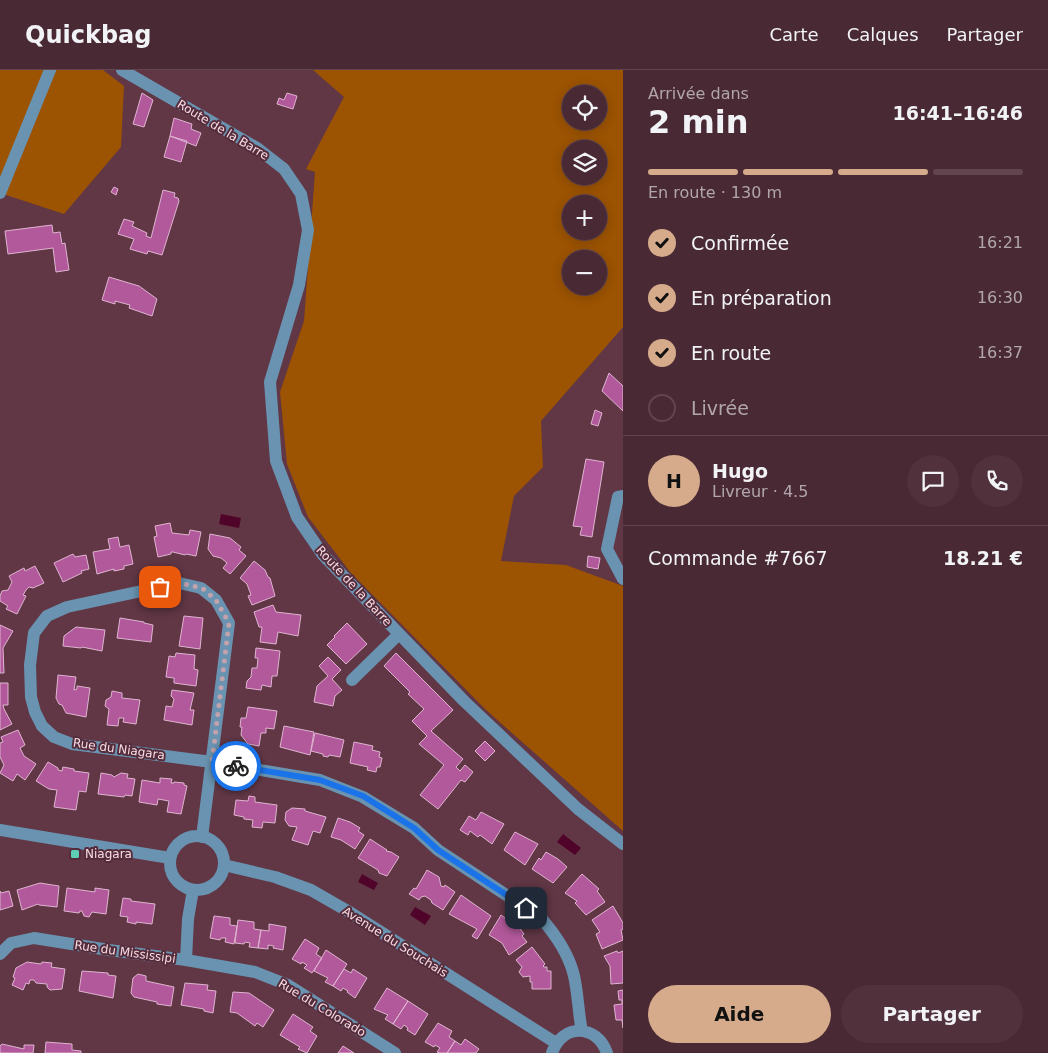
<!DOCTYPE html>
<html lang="fr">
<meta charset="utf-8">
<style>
:root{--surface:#492934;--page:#50313c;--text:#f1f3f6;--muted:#b1a6ac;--line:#61454f;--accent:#d6ab8b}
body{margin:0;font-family:"DejaVu Sans",sans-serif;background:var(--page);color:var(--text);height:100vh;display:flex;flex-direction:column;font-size:19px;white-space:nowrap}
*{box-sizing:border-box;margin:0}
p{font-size:16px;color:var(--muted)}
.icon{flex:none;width:28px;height:28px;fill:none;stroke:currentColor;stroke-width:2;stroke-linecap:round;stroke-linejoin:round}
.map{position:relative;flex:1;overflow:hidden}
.side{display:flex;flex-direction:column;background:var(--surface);width:425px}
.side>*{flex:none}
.fabs{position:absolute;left:562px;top:15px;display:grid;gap:10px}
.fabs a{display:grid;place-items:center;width:45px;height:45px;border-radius:50%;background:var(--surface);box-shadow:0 2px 12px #0003,0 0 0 1px var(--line);font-size:25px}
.pin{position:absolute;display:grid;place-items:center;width:42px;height:42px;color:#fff;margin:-21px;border-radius:10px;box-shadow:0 2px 8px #0006}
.courier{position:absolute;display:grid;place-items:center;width:50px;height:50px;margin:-25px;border:4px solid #1a73e8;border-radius:50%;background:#fff;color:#222;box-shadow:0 1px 6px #0007}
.summary em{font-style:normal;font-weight:700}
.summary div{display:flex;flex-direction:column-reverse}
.summary{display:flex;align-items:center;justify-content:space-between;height:85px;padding:0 25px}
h1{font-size:32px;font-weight:700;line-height:38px}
.bar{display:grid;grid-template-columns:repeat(4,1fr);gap:8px 5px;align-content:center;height:60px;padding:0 25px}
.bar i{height:6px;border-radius:4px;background:var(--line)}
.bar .current{background:var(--accent)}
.bar p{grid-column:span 4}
.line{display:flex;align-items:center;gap:12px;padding:0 25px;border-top:1px solid var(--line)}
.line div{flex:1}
.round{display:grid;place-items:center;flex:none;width:52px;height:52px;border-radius:26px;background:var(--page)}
ol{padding:0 25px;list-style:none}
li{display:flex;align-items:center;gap:15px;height:55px}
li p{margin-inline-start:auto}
li .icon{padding:5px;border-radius:50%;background:var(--accent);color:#111;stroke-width:4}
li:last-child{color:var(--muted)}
li i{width:28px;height:28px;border:2px solid var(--line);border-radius:50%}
.action{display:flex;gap:10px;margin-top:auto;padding:10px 25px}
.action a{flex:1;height:58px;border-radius:30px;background:var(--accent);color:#111;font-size:20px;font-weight:700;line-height:58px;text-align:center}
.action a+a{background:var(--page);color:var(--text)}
header{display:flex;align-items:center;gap:30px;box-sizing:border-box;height:70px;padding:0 25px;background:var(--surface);border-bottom:1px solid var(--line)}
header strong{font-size:24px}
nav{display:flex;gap:28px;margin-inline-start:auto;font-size:18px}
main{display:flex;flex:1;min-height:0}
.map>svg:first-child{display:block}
.green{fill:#9c5302;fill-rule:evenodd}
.water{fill:#51042a}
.building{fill:#b1599a;stroke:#dfb4d1}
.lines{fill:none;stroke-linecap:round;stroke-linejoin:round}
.minor{stroke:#6993b0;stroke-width:12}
.done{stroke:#c2a2ac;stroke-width:5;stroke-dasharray:0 9}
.route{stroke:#1a73e8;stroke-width:6}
.poi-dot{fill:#5eceb7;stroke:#552c3b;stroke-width:2}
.labels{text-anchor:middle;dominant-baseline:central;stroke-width:4;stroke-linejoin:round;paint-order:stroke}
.street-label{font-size:12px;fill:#f7dce4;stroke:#552c3b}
.poi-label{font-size:12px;fill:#f7dce4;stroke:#552c3b;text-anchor:start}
</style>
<header>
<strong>Quickbag</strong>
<nav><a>Carte</a><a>Calques</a><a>Partager</a></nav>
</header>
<main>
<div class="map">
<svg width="623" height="983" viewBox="0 0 623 983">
<rect width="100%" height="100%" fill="#613745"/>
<path class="green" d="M0 0H103L124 16 121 77 64 144 0 123Z
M313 0H623V257L541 351 543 397 514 426 501 491 566 495 623 516V761L486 640 351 503 308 447 287 394 280 322 304 251 315 102 306 99 344 27ZM571 24H599V51H571ZM571 79H599V106H571ZM571 134H599V161H571ZM571 189H599V216H571Z"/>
<path class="water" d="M221 444 241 448 239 458 219 454Z
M563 764 581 778 575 785 557 772Z
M362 804 378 813 374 820 358 812Z
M415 837 431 846 425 855 410 845Z"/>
<path class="building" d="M142 23 153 30 144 57 133 54Z
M287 23 297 26 293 39 277 34 279 28 284 30Z
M174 48 192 54 191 59 201 63 196 76 170 66Z
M170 66 187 71 181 92 164 87Z
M114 117 118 119 116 125 111 122Z
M163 120 175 123 174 127 178 128 179 131 162 185 148 181 147 184 130 179 134 169 118 164 124 149 134 152 132 156 147 163 146 166 151 168Z
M52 155 53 163 60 162 62 174 65 173 69 200 56 202 53 178 8 184 5 161Z
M109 207 139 216 157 229 152 246 129 238 130 235 115 231V234L102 230Z
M609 303 623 316V341L602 321Z
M595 340 602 343 598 356 591 354Z
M586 389 604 392 592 467 580 465 582 457 573 456Z
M170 453 172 463 189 465 190 460 201 462 196 486 186 484 185 485 173 482H171V484L158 487 154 467 157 466 155 456Z
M210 464 230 468 241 477 239 480 246 486 230 504 223 498 227 493 221 488 213 486 208 479Z
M118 467 120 477 129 475 133 494 124 496V499L114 501V499L97 504 93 482 110 479 108 469Z
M73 484 75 487 86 485 89 499 81 501 82 503 63 512 54 493Z
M588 486 600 488 598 499 587 497Z
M254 491 265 500 268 507 270 508 275 526 252 535 248 526 251 525 247 514 240 508Z
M35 496 44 513 33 518 29 517 26 520 23 525 26 526 17 544 6 539 8 536 0 531V526L2 521 8 520 12 512 9 506 24 498 25 501Z
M273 535 276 542 301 545 298 566 278 562 276 574 260 572 262 557H259L254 542Z
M184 546 203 548 200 579 179 576Z
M120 548 144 552V553L153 555 151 572 117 568Z
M347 553 367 574 346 594 327 575 335 567 334 566Z
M0 555 13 561 3 578 4 603H0Z
M76 557 105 560 102 581 82 577 81 578 63 576 64 566Z
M256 578 280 581 277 606H272L271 617 262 615 261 620 246 618 247 611 251 607 252 598H257L258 588H255Z
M176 583 195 585 194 599 198 600 196 616 174 613V608L166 607 169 586 175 587Z
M396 583 453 640 431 661 463 689 456 697 460 701 465 695 473 702 465 712 461 710 438 739 420 725 444 695 419 674 427 666 412 651 424 639 408 624 410 622 384 596Z
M328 587 341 600 332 609 342 620 335 626 333 636 314 632 317 616 328 606 319 596Z
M58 605 76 607 74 620 77 619V616L90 618 86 647 66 643 62 635 59 634 56 628Z
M0 613H8V635H3L4 639 12 654 0 660Z
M172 620 194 623 190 640H194L192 655 164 650 166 636 172 637 174 629 171 626Z
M112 621 122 623V628L140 630 136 654 123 652 124 648H119L118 656 107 655 109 639 105 636 106 630 111 627Z
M248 637 277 641 274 659 266 658V663H261L259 676 248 674 241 665 242 657H240L241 648H246Z
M284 656 314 662 310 685 280 677Z
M18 660 25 675 20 678 24 686 36 694 25 710 17 704 13 711 0 703 4 695 0 687V673L3 672 1 667Z
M315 663 344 670 340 687 329 685 328 687 323 686V684L311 681Z
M485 671 495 681 485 691 475 681Z
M354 672 373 676 372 680 380 682 379 687 382 688 380 697H377L376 702 367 700 368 697 350 693Z
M48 692 58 698V700L62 701 63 697 74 699V701L89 703 86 722 79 721 76 740 54 737 57 720 49 719 36 711Z
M101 703 112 705 114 707 121 703 128 704 127 708 135 709 132 726 125 725 124 727 98 724Z
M160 708 172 709 171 713H174V712L184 713V715L187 716 181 744 167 742 169 731 158 729 157 735 139 732 142 710 160 713Z
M249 726 255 727V732L277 735 275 753 263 752 262 758 252 757 253 750 244 749V747L234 745 236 730 248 731Z
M292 738 305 739V741L326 747 320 763 313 761 308 775 292 770 297 757 289 756 285 750 286 742Z
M481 742 504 754 492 774 480 765 478 767 470 761 468 765 460 760 469 746 476 750Z
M338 748 350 752 360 758 358 761 364 765 355 779 341 770 331 767Z
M515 762 538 774 525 795 504 780Z
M370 769 387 780 386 781 391 782 399 787 387 806 379 803 378 800 358 788Z
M546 782 558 789 567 797 553 813 532 799 539 788 541 790Z
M427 800 439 807 441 816 444 817 445 815 455 822 443 840 432 833 431 830 425 826 421 827 419 830 409 824 414 818 416 819Z
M582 804 599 819 597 821 605 832 586 845 575 833 577 831 565 823Z
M40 813 59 816 57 837 39 835 38 834 22 840 17 820Z
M67 818 95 822V818L109 820 106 844 92 842 89 847 84 846 82 841H80L79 843 64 841Z
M0 821 1 823 9 821 13 836 0 840Z
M461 825 491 846 477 869 472 866 477 859 449 844Z
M123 828 131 829V831L155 834 152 854 136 852V854L127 852 128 847 120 846Z
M613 836 623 853V859L621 860 623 870 602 879 596 864 600 862 592 850Z
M501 845 514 855 515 854 518 856 524 864 522 866 527 872 509 885 502 873 489 865Z
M214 846 230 848V855L237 856 234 874 225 872 226 868H221L220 870 210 868Z
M238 850 254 852V859L261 860 258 878 249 877 250 873 245 872 244 874 235 873Z
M269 854 286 857 283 880 273 878 274 876 268 875V879L258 878 261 860 269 861Z
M305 869 319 878 316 884 322 888 312 903 304 898 307 895 302 892 301 894 292 889Z
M532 877 545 894 543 896 544 897H547V901H551V919H532V912H530V906L523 907 519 902 522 897 516 890Z
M326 880 347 894 333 916 325 912 328 908 314 901Z
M617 881 618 883 623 881V913L611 914 610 896 604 886Z
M27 892 41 894 42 892 52 893 51 897 65 899 62 919 50 920 47 917V914L36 913 34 910H30L29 914 26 913 23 920 12 915 15 908 13 907 16 898Z
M344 899 351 903 353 899 367 908 355 928 347 922 348 921 343 918 341 921 333 916Z
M82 901 108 903V905L116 906 113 928 79 921Z
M138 904 146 906V911L174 917 171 936 157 934V932L134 927 131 923 133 908Z
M185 913 208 915 207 920 216 921 213 943 204 941V939L181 935Z
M387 918 408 931 393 954 385 949 388 945 374 939Z
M623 920V958L622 950H616L614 935 622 934V930H619L618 921Z
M233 922 249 923 274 940 263 957 257 953 255 956 237 943 230 942Z
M408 931 428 944 415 965 407 960 408 958 404 955 401 959 393 954Z
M293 944 313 957 310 961 317 966 307 983 298 979 300 977 280 965Z
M438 953 452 961 449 967 455 971 447 983H440L437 982 440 978 435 975 434 977 425 972Z
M465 969 479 979 476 983H447L455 971 461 975Z
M46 972 72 974V980L81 981V983H45Z
M2 974 24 979V975H34L33 983H0V976Z
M343 976 354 983H338Z"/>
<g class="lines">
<path class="minor" d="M122 0 257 78 284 99 301 124 308 160 299 215 270 312 276 391 297 447 323 485 464 631 578 739 623 774
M0 123 50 0
M623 426 618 427 607 479 623 509
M352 610 399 564
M0 760 170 788
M170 793a27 27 0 1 1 54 0a27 27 0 1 1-54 0Z
M202 767 229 553 216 530 201 518 179 513 67 537 47 546 34 563 30 595 31 627 35 642 42 656 54 667 72 674 212 692 320 710 363 727 414 758 438 780 541 848C555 864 567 881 573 902 578 919 578 943 582 961
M224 795 275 807 311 820 351 843 556 973
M0 884 11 873 34 868 109 880 186 890 188 849 193 820
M186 890 255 902 288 915 395 983
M552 983C562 953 597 954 607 983"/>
</g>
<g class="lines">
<path class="done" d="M160 517 179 513 202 518 216 530 229 553 212 692 236 696"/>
<path class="route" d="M236 696 320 710 363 726 414 758 438 780 526 838"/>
</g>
<rect class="poi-dot" x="70" y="779" width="10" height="10" rx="2.5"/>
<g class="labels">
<g class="street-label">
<text transform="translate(223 60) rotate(31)">Route de la Barre</text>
<text transform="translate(354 516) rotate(47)">Route de la Barre</text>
<text transform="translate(119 679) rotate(8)">Rue du Niagara</text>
<text transform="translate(395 872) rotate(32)">Avenue du Souchais</text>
<text transform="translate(125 882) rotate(8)">Rue du Mississipi</text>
<text transform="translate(322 938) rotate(31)">Rue du Colorado</text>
</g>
<g class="poi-label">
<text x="85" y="784">Niagara</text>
</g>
</g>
</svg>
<div class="fabs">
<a><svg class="icon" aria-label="locate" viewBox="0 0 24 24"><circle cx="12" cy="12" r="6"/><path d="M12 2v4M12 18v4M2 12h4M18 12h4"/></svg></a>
<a><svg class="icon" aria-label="layers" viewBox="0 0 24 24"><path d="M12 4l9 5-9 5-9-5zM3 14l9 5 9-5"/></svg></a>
<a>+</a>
<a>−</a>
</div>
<div class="pin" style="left:160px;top:517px;background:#ea580c"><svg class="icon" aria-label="bag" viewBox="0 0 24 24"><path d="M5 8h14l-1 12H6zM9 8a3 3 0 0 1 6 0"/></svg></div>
<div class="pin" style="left:526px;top:838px;background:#1f2937"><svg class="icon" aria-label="home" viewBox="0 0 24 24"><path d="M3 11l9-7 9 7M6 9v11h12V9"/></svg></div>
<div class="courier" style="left:236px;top:696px"><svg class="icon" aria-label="bike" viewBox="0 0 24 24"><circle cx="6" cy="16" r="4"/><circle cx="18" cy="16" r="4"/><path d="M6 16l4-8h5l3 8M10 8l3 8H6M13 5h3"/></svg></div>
</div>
<section class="side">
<div class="summary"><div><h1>2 min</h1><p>Arrivée dans</p></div><em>16:41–16:46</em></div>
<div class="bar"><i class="current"></i><i class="current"></i><i class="current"></i><i></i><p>En route · 130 m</p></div>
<ol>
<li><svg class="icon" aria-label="check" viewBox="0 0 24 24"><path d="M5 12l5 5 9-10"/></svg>Confirmée<p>16:21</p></li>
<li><svg class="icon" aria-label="check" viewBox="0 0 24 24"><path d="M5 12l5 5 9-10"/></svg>En préparation<p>16:30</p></li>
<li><svg class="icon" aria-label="check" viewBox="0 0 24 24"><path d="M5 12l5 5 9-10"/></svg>En route<p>16:37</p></li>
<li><i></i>Livrée</li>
</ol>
<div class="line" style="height:90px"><b class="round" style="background:var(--accent);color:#111">H</b><div><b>Hugo</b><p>Livreur · 4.5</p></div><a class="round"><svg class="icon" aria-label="chat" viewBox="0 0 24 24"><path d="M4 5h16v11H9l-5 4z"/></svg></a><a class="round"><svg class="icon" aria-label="phone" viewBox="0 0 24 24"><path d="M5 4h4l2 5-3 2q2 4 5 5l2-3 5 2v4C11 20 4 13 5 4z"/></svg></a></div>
<div class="line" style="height:65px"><div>Commande #7667</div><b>18.21 €</b></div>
<div class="action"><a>Aide</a><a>Partager</a></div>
</section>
</main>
